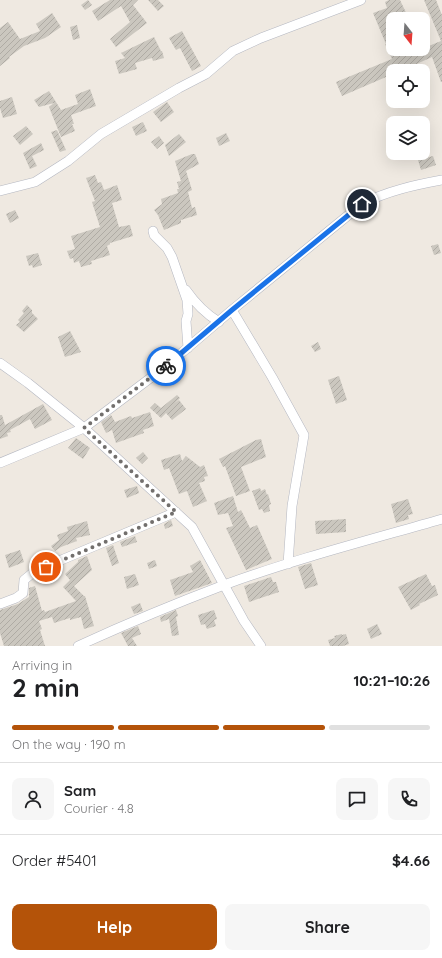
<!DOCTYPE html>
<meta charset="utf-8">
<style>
:root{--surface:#fff;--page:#f6f6f6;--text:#202124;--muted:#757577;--line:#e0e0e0;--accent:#b45309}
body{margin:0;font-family:Quicksand,sans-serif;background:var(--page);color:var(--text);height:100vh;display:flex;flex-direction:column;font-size:15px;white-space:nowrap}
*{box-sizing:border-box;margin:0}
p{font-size:13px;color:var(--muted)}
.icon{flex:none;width:22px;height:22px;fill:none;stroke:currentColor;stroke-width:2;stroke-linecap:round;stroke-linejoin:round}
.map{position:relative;height:646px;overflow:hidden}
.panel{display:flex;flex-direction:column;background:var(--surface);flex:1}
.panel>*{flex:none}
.needle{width:26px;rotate:163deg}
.buttons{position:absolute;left:386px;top:12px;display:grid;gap:8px}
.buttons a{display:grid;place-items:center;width:44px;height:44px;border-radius:8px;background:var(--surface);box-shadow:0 4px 16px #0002;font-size:20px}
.pin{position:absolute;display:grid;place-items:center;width:34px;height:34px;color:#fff;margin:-17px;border:2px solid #fff;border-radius:50%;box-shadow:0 1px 4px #0007}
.courier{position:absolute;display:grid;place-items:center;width:40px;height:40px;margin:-20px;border:3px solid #1a73e8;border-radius:50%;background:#fff;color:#222;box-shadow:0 1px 5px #0007}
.summary em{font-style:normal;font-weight:700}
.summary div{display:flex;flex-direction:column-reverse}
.summary{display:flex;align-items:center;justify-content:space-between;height:68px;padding:0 12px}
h1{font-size:26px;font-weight:700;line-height:30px}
.bar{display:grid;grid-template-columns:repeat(4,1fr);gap:6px 4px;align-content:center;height:48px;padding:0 12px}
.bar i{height:5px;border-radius:3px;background:var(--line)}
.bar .selected{background:var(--accent)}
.bar p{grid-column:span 4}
.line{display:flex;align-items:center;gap:10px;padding:0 12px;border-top:1px solid var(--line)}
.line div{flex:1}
.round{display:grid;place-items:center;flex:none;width:42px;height:42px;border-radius:8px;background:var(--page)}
.cta{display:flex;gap:8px;margin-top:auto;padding:8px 12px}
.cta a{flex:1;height:46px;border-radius:8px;background:var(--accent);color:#fff;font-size:16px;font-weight:700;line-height:46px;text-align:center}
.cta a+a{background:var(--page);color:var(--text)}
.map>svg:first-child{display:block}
.building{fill:url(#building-hatch)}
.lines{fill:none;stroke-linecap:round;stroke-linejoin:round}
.minor-casing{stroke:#b4b7c1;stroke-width:10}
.minor{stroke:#fff;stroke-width:9}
.done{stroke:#726f6d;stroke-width:4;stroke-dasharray:0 7.2}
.route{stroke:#1a73e8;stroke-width:5}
</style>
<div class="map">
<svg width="442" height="646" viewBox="0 0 442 646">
<defs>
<pattern id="building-hatch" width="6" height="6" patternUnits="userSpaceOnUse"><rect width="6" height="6" fill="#cbc7bf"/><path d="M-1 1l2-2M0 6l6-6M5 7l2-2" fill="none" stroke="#afaba4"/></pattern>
</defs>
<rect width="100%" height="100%" fill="#efe9e1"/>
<path class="building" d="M88 0 92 5 85 10 81 5Z
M110 0H138L133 5 147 23 116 47 110 39 130 22 121 6 98 21 92 11Z
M148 0H158L164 6 158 11Z
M389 0H400L409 19H393V49H405L409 54 441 41 424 0H436L442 15V82H441L432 57 401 71H393V74L342 96 336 82 392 59 385 44H386L373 13 387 8 385 2Z
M52 13 61 27 45 38 24 46 9 57 10 58 0 66V28L8 22 20 39 40 31 36 24Z
M77 25 80 38 73 40 70 27Z
M182 31 201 66 192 71 180 48 176 50 169 38Z
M154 37 161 51H162L164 58 153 61 152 58 135 63 137 69 119 74 115 61 125 58 121 53Z
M90 89 96 106 71 115 74 124H72L75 131 61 137 49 107 54 103 39 107 34 100 49 91 61 110 78 104 75 95Z
M12 97 17 114 3 118 0 108V101Z
M167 102 174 112 161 122 153 112Z
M143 122 147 131 136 136 132 127Z
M26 126 33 134 20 145 13 136Z
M57 130 66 150 60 152 51 132Z
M226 133 230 141 219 146 216 138Z
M179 134 186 142 169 156 165 145Z
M159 136 164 143 157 149 151 142Z
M41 143 44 150 32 156 37 166 30 169 23 153Z
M192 154H195L199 164 186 171 192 190 188 192 192 208 195 207 197 215 181 220V223L164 230 158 215 154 210 162 204 161 199 178 193 177 189H179L177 182 181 181 175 161Z
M433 156 436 165 421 170 418 160Z
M95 175 98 183 101 182 104 190 117 185 122 200 112 203 119 227 130 225 133 236 110 243V244L107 246 110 255 91 261 92 264 81 267 79 261 74 263 73 258 70 259 67 251 75 249 71 236 100 227 92 202 95 201 86 178Z
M15 210 19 218 10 223 6 214Z
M438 244 441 253 434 255 431 246Z
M38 253 42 265 33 268 32 265 29 266 26 256Z
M27 305 32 310V313L38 319 24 332 16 325 20 322 18 320 24 313 22 311Z
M70 331 81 352 65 357 58 337Z
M318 342 321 349 315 352 311 346Z
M339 376 347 400 336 404 328 380Z
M177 395 180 398 175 403 179 400 186 409 172 420 166 413 161 418 150 408 155 403 161 408Z
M43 404 52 420 35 429 30 419 10 430 11 432 7 433 8 436 0 439V415H2L5 425Z
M150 412 154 426 143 430 144 433 116 443 112 430 106 433 101 422 111 415 115 422 131 416 132 418Z
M76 438 90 448 83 459 68 448Z
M261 439 266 457 241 467 250 491 236 496 225 466 223 467 219 459 256 440Z
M143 452 148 458 142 464 136 458Z
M180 454 182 461 186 456 200 467 204 465 208 476 204 477 205 481 199 483 207 501 193 507 187 491 179 494 169 468 164 470 161 460Z
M137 486 139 493 127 498 124 490Z
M260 488 261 491 265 489 267 495 268 494 271 504 269 505 270 511 264 513 262 509 259 510 252 491Z
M233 496 238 512 241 510 250 528 257 525 272 559 246 570 226 528 233 526 228 513 218 515 214 503Z
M408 499 413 514 408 515 409 519 396 523 391 504Z
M346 519V532L316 534 315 521Z
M171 520 173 526 165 529 164 524Z
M87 521 90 535 76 538 77 541 61 547 55 551 51 546 59 540 57 535 68 531 67 527Z
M135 536 137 542 122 547 120 542Z
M113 545 119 563 112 566 106 548Z
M20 550 24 562 9 568 5 555Z
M87 556 92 570 74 586 84 596H85L94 626 84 629 81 617 70 620V618L54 623 52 617 39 621 42 629 40 630 45 646H4L0 633V610L18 604 29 597V588L35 586 42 611 44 610 45 612 76 601 63 587 70 580 65 574 78 562V560Z
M155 560 157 566 149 569 147 563Z
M200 560 212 583 175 596 170 580 193 572 190 566Z
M311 563 318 585 305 589 298 567Z
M135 574 139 585 127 589 124 577Z
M426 574 432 586 435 585 438 595 419 604 420 605 411 610 398 587Z
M271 577 273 582H276L279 592 249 602 244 586Z
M140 603 143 611 134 614 131 607Z
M176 610 178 616 176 617 179 635 172 636 169 619 161 622 160 617Z
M214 610 217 619 214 620 216 626 207 629 205 624 201 625 198 615Z
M377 624 382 634 371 639 367 629Z
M138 626 141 634 132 638 137 646H128L121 633Z
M342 634V635L346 634 349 644 343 646H330L328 640 335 638 334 636Z"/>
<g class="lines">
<defs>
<path id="minor" d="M0 191 35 182 68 161 101 134 179 88 206 74 233 51 261 38 361 0
M153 231 154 235 167 248 172 257 187 300 188 314 186 321 188 348
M186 290C195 303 206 314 219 322
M232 310 272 377 304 435 292 506 288 564
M0 363 28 383 84 428 192 527 244 621 261 646
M0 463 84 428 165 367 232 310 362 204C387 191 415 185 442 180
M0 604 16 598 23 593 24 580 35 571 176 512
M78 646C126 624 174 604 224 585 295 559 369 540 442 519"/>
</defs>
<use href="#minor" class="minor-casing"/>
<use href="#minor" class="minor"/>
</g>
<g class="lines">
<path class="done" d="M46 567 176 512 84 428 166 366"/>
<path class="route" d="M166 366 232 310 362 204"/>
</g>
</svg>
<div class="buttons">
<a><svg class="needle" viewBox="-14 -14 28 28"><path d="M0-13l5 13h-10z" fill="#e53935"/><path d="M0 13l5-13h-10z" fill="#757577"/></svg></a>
<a><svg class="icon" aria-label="locate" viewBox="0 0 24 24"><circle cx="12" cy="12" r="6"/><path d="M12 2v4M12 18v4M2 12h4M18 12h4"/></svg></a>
<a><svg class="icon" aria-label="layers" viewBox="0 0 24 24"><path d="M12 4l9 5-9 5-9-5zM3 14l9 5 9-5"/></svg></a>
</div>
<div class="pin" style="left:46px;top:567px;background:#ea580c"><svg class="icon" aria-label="bag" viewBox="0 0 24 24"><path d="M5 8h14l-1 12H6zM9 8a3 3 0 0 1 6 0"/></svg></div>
<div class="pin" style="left:362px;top:204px;background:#1f2937"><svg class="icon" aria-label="home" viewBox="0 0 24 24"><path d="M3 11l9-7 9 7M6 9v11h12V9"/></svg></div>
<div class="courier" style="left:166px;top:366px"><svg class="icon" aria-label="bike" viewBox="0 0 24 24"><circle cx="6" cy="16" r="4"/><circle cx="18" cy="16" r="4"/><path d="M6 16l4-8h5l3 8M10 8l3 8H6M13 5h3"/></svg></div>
</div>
<section class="panel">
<div class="summary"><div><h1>2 min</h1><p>Arriving in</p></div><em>10:21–10:26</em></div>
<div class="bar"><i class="selected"></i><i class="selected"></i><i class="selected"></i><i></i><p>On the way · 190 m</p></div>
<div class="line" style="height:72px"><a class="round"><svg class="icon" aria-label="person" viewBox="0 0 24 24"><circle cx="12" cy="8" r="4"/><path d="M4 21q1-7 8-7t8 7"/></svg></a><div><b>Sam</b><p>Courier · 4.8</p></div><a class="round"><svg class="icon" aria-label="chat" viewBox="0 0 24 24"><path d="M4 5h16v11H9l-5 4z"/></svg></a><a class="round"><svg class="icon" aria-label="phone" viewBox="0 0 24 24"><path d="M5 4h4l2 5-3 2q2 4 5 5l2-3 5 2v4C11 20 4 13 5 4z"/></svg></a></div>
<div class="line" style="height:52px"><div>Order #5401</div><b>$4.66</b></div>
<div class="cta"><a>Help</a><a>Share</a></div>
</section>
